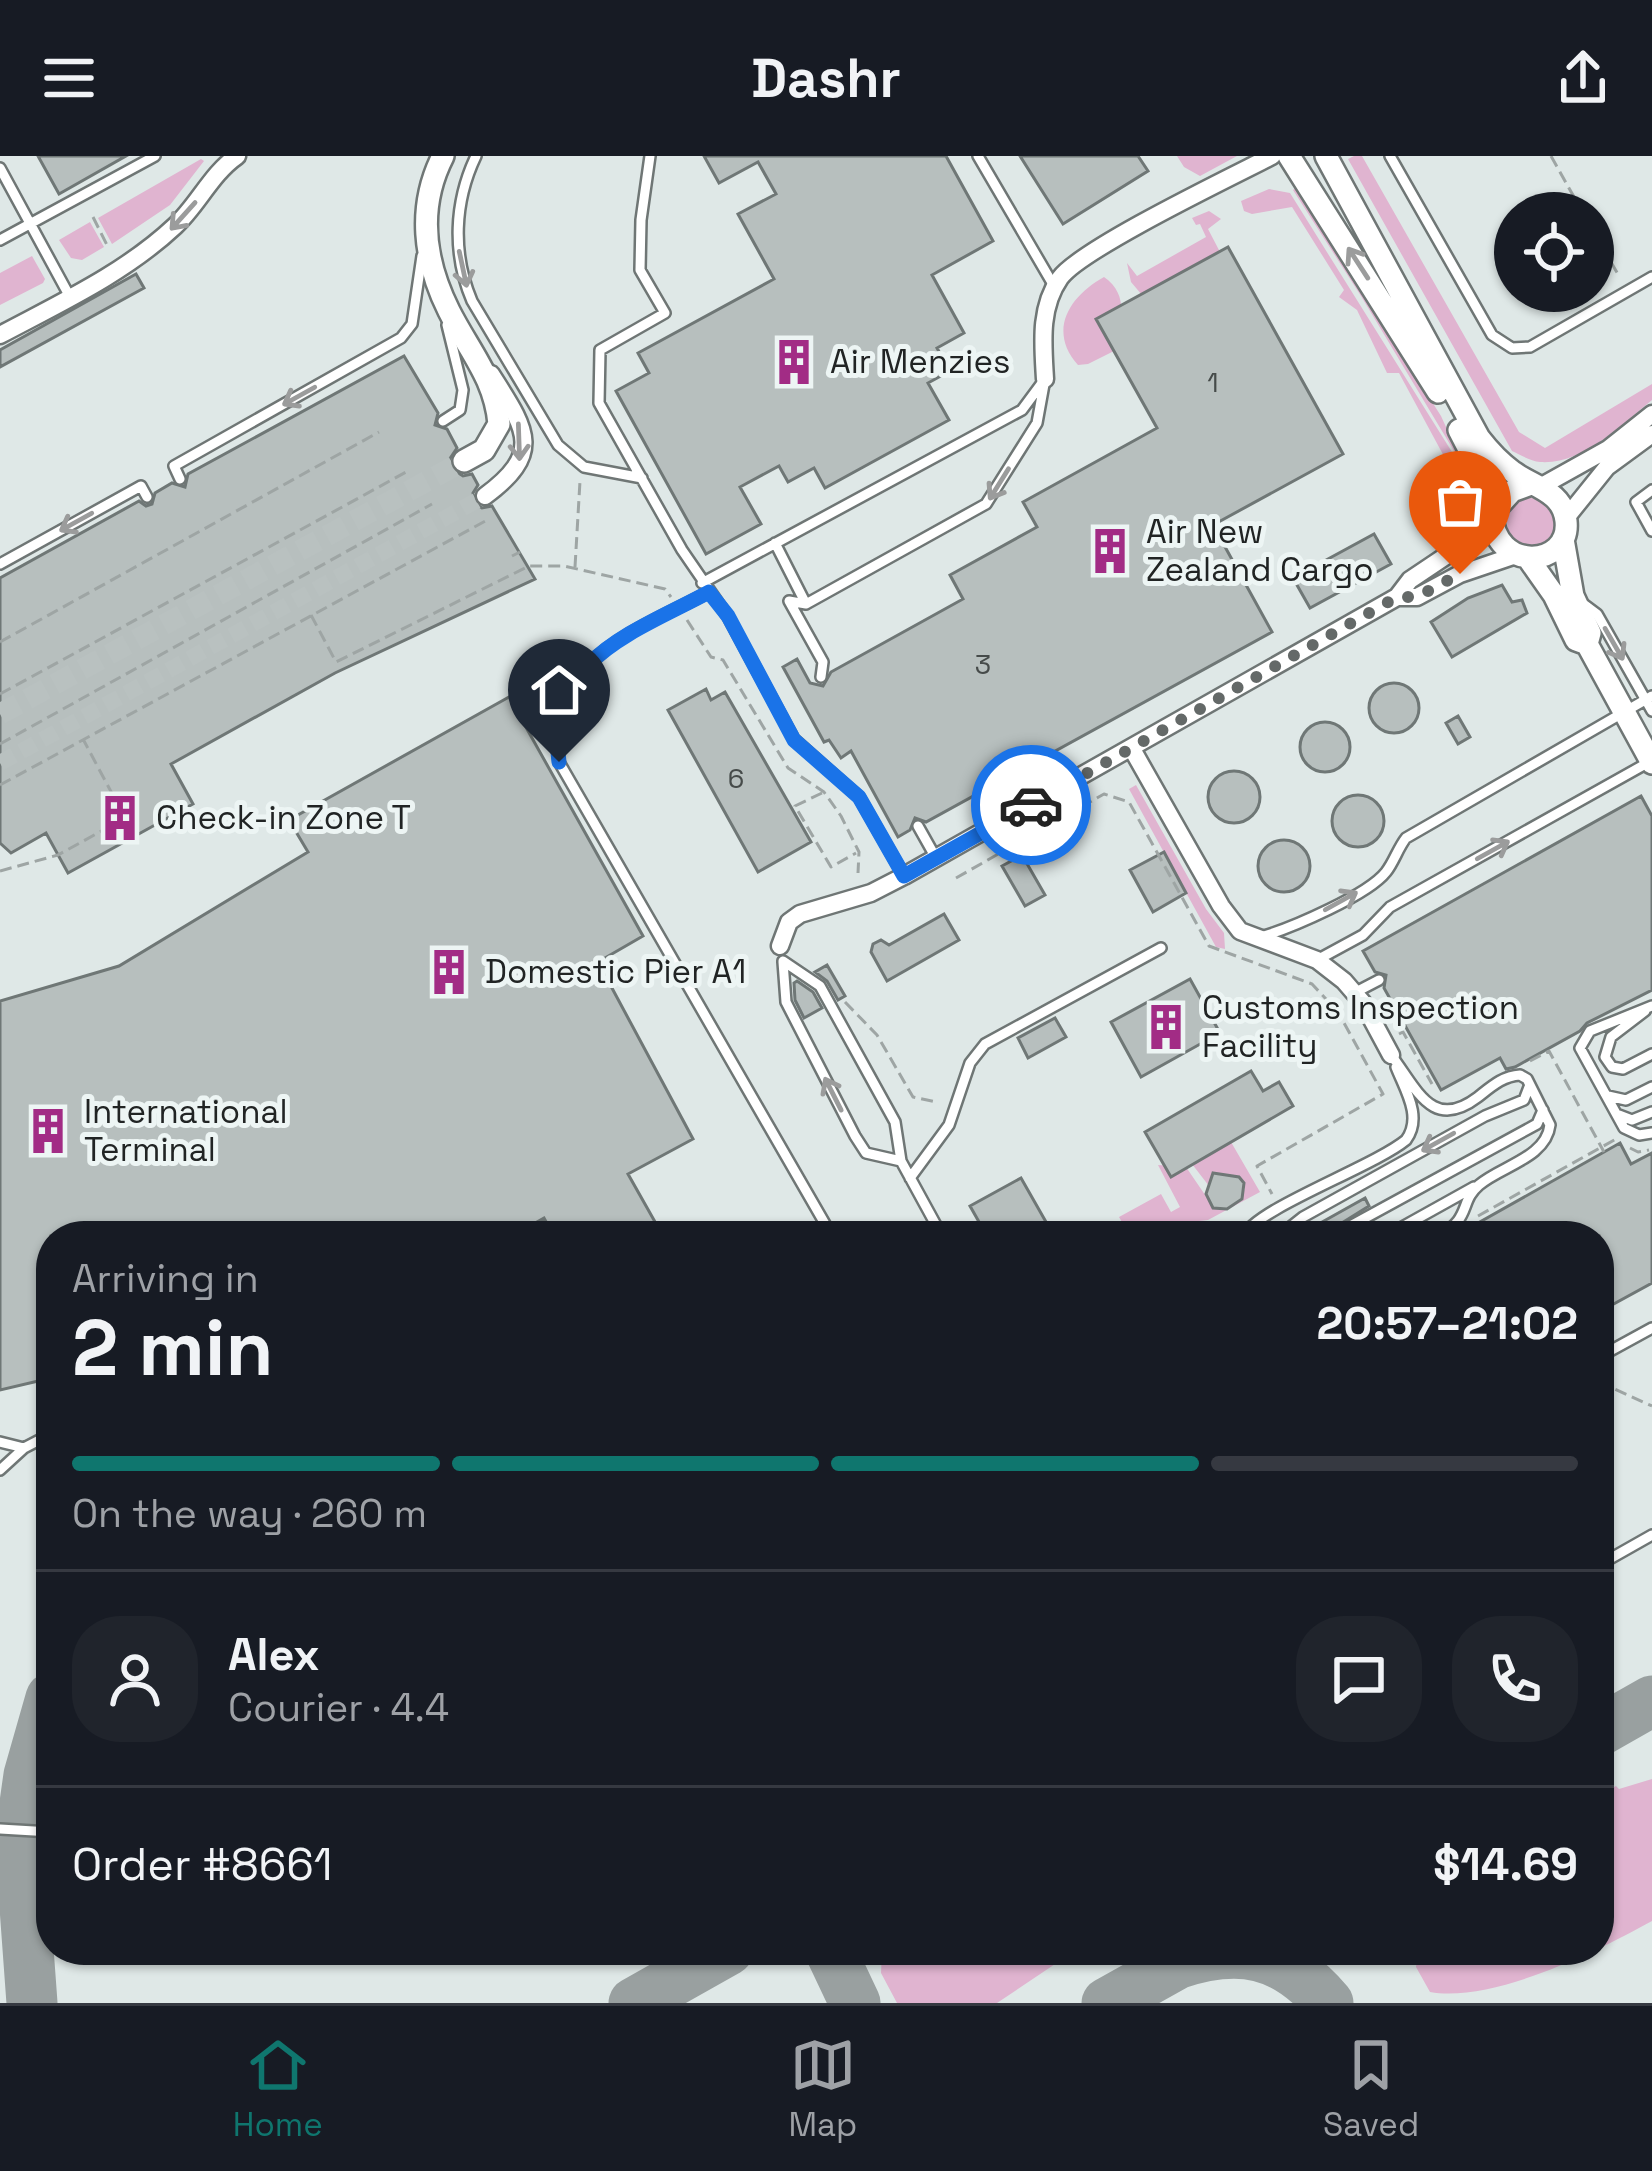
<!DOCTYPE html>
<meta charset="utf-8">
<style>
:root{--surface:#171b24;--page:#20242c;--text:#f1f3f6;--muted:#9ea1a6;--line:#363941;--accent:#0f766e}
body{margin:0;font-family:"Space Grotesk",sans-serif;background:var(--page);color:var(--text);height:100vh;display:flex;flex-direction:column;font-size:45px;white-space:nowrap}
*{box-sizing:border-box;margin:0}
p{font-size:39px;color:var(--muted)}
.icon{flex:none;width:66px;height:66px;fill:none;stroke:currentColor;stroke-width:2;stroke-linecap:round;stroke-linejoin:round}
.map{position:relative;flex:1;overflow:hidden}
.details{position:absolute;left:36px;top:1065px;width:1578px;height:744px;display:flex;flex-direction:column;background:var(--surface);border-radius:48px;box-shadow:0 3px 9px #0004}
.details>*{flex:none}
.tools{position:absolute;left:1494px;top:36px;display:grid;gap:24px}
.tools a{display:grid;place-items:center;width:120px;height:120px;border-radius:50%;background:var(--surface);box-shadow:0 3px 9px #0004;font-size:60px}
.pin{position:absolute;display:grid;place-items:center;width:102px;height:102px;color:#fff;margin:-123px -51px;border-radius:50% 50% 50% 0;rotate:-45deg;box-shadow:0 0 12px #0007}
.pin .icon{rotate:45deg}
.courier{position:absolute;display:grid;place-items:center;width:120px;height:120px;margin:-60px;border:9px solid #1a73e8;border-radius:50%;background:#fff;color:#222;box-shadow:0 3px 15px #0007}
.headline em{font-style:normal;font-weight:700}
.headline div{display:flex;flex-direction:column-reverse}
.headline{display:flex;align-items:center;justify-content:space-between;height:204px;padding:0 36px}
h1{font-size:78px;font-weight:700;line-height:90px}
.bar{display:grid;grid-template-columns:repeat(4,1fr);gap:18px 12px;align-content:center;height:144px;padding:0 36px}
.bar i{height:15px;border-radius:9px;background:var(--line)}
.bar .on{background:var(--accent)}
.bar p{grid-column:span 4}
.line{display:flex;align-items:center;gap:30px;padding:0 36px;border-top:3px solid var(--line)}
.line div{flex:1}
.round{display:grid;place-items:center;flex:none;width:126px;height:126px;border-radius:48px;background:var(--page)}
header{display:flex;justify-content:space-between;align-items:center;height:156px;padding:0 36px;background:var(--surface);font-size:54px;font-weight:700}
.menu{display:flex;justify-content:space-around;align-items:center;height:168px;border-top:3px solid var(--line);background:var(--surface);font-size:33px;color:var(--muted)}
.menu a{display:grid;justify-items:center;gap:6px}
.menu .on{color:var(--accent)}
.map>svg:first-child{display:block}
.green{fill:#e0b4d0}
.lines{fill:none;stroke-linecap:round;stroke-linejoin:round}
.taxiway{stroke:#99a0a0;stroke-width:51}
.building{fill:#b7bfbe;stroke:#6f7776;stroke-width:3}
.minor-tunnel{stroke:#b9c1c0;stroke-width:16;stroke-dasharray:16 8;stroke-linecap:butt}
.tertiary-tunnel{stroke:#b9c1c0;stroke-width:21;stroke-dasharray:21 10;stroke-linecap:butt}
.service-casing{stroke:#6f7675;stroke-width:14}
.minor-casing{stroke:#6f7675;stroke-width:21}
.tertiary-casing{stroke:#6f7675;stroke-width:26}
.path{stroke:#9ea5a4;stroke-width:3;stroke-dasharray:12 6;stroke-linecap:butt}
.service{stroke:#fff;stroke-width:9}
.minor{stroke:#fff;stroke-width:16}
.tertiary{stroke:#fff;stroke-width:21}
.oneway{stroke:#9b9c9c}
.done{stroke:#646968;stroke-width:12;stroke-dasharray:0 21.6}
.route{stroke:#1a73e8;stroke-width:15}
.labels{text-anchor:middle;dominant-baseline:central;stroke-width:10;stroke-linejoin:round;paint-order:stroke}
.number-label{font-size:27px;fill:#464b4a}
.poi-label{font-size:33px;fill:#212424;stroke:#edf5f4;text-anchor:start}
</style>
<header><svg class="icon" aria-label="menu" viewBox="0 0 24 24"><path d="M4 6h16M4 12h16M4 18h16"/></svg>Dashr<svg class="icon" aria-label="share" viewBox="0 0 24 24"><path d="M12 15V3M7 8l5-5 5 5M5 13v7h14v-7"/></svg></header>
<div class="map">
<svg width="1652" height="1847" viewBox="0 0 1652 1847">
<rect width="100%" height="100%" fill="#dfe8e7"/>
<path class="green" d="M1177 0H1237L1200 20 1184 11Z
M1354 0H1362L1519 276 1545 292 1652 228V244C1621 269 1583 309 1540 306 1531 305 1520 299 1512 295L1348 3Z
M201 3 204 5 170 49 112 88 98 62Z
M1296 32 1441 260 1466 315 1361 140 1293 34Z
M1269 33 1290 37 1462 312C1473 354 1475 371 1434 391L1430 383C1456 367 1467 362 1460 330L1399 217H1387L1357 154 1339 141 1344 134 1292 51 1252 58 1244 55 1241 45Z
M1209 55 1221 63 1208 73 1220 96 1142 139 1131 126 1127 107 1137 120 1206 81 1200 68 1196 69 1192 62Z
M90 66 104 91 82 104 71 102 59 84Z
M32 100 45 123 43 127 0 149V117Z
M1104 121C1131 140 1120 167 1114 195L1088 208 1078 209C1047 174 1070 140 1104 121Z
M1507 366a24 24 0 1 1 48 0a24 24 0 1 1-48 0Z
M1136 629 1206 753 1224 777 1225 793 1216 791 1129 633Z
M1231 986 1260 1036 1208 1064 1126 1073 1119 1061 1161 1038 1171 1056 1180 1051 1158 1009 1186 1011 1214 1052 1237 1045 1245 1033 1239 1021 1209 1030 1192 1008Z
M1652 1623V1765C1598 1795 1493 1847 1430 1836L1416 1811 1418 1794H1599V1639L1616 1630 1619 1633Z
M882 1794H1076L997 1847H897L881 1817Z"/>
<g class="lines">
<path class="taxiway" d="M1599 1575 1652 1545
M830 1794 855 1847
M1176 1808C1239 1787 1284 1795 1328 1847
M32 1847 20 1683 29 1619 51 1542
M634 1847 728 1794
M1107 1847 1202 1794"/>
</g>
<path class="building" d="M38 0H126L59 38Z
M704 0H946L993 85 932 119 964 177 937 192 950 215 928 227 949 264 825 332 814 312 788 326 779 310 740 331 761 368 706 398 616 235 649 217 638 197 774 123 738 58 776 38 758 6 719 27Z
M1020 0H1138L1148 15 1063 68Z
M1228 91 1343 298 1213 369 1272 476 926 666 915 662 910 674 898 681 851 595 841 602 829 584 824 586 783 511 797 503 810 527 823 530 831 516 963 443 950 419 1037 371 1023 346 1157 272 1096 163Z
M136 118 144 132 0 211V194Z
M404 200 438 257 435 269 447 273 457 292 449 304 452 313 463 320 472 318 478 329 473 337 475 347 482 352 492 350 535 423 335 517 171 608 193 648 68 717 46 677 11 697 0 687V422L139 345 146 350 152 348 155 337 172 327 185 331 188 318Z
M1374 378 1391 408 1310 452 1293 422Z
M1502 429 1512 446 1522 444 1527 457 1452 501 1431 466 1468 442Z
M1369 552a25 25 0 1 1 50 0a25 25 0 1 1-50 0Z
M706 533 711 544 725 536 811 686 758 716 668 554Z
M509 541 643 780 598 806 693 983 628 1018 663 1080H554L544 1062 512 1080H51V1222L0 1234V845L119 810 308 696 289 664Z
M1458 560 1470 581 1458 588 1446 567Z
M1300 591a25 25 0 1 1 50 0a25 25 0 1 1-50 0Z
M1208 641a26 26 0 1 1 52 0a26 26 0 1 1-52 0Z
M1332 665a26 26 0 1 1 52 0a26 26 0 1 1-52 0Z
M1641 640 1652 660V834L1587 867 1580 875 1515 911 1506 913 1500 902 1441 934 1384 832 1386 819 1375 816 1363 795Z
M1258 710a26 26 0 1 1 52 0a26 26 0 1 1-52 0Z
M1164 696 1186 737 1153 756 1130 714Z
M1022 699 1045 739 1025 750 1002 710Z
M944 758 959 784 887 825 871 796 873 788 881 784 889 789Z
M827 809 845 840 838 844 827 825 815 816Z
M1190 823 1220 877 1141 921 1111 866Z
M797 825 813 836 822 852 804 862 795 844 794 827Z
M1055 862 1066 881 1028 902 1018 882Z
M1251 915 1263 935 1279 926 1293 950 1171 1021 1145 976Z
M1620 987 1631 1008 1652 997V1127L1599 1156V1080H1455Z
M1213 1017 1239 1021 1244 1027 1242 1043 1227 1053 1213 1052 1206 1038Z
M1021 1022 1054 1080H987L970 1050Z
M1365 1042 1369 1050 1321 1080 1315 1070Z"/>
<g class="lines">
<path class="minor-tunnel" d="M0 607 485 340"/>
<path class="tertiary-tunnel" d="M0 558 464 305"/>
<defs>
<path id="service" d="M476 0C454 46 452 98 472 145L558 289 584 311 642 322
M650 0 641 64 640 114 665 157 600 194 599 247 682 394 728 461 794 583 859 641 904 720
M978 0 1054 130
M1390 0 1492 179 1512 192 1530 191 1652 121
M0 12 70 141
M0 84 155 0
M443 265 460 254 463 234 447 169
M180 323 174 310 401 182 412 168 422 100
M1652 334 1636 346 1652 375
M775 387 806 448 986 348 1037 267 1045 223
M0 408 141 330 147 341
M702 427 1022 254 1042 227
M709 436C634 476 545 503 559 606L832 1080
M806 448 789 445 823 506 821 521
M1585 449 1597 458 1652 555
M918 670 936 702
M1264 780C1293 771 1368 739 1386 716 1394 706 1398 692 1406 682L1652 540
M1317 804 1363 779 1390 751 1651 605
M783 805 820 830 895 966 901 1005 942 1080
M783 806 786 846 855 980 866 997 901 1005
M1354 837 1379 824
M1652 850 1590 875 1580 892 1624 972 1639 979 1652 977
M1645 855 1611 881 1605 901 1612 911 1623 913 1652 898
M1391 899C1417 933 1432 976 1478 941 1492 930 1503 920 1520 919L1527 923 1550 969C1546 1002 1501 1010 1479 1029 1459 1046 1472 1062 1439 1080
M1608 940 1626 944 1652 931
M1619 959 1632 964 1652 956
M910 1022 949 969 970 907 985 888 1161 792
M1244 1080C1255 1053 1373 1011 1406 984 1423 961 1405 934 1396 911
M1279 1080 1303 1061 1485 960 1524 944 1529 931
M1332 1080 1537 968 1543 954
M1386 1080 1474 1031
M1599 1201 1652 1172
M0 1286 24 1292
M0 1314 24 1292 51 1278
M1599 1409 1652 1379
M0 1673 51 1676"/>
<path id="minor" d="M0 179C60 147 125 117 175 70 198 49 211 18 237 0
M1045 223C1043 188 1039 152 1060 122 1081 93 1231 21 1272 0
M1540 331 1608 293 1652 258
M485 340C545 296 525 272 491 218
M1566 362 1607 311 1652 278
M1397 441H1417L1460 418 1516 399
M1132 593 1221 750 1240 775 1317 804 1344 825 1363 847 1391 899
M780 790 789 766 800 758 871 737 904 720 1397 441 1410 424 1492 369"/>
<path id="tertiary" d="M443 0C417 51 424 105 449 155 469 195 495 222 499 268L484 294 464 305
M1289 0 1438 236
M1326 0 1479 282C1489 295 1499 306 1513 316 1533 331 1563 335 1566 365 1571 412 1493 417 1492 357L1512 335 1531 328
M1459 274 1476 307 1492 357
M1563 383 1573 440 1590 477 1587 488
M1528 402 1554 439 1576 484 1587 488 1652 607"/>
</defs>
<use href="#service" class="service-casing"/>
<use href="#minor" class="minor-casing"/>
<use href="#tertiary" class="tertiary-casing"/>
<path class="path" d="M1551 0 1583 57
M93 61 109 93
M1593 75 1619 120
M512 400 520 396
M575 411 580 325
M311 459 336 506 529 410H564L665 433 671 441
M687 464 711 501 723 504 788 612 824 636 841 660 859 696 858 717
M0 486 379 276
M0 538 408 315
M0 588 432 348
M0 629 489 363
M822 637 795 650 831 711 856 697
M0 715 58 699 125 662 83 583
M956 722 1104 638 1129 646 1209 790 1312 828 1338 856 1383 938 1257 1010 1272 1038
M845 846 877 879 913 941 936 946
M1399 878 1403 876 1432 928
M1530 905 1549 895 1604 996
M1630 992 1638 996 1649 994
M1478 1060 1616 983
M1599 1226 1652 1250"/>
<use href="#service" class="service"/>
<use href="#minor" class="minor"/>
<use href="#tertiary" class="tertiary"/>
</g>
<defs><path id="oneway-shaft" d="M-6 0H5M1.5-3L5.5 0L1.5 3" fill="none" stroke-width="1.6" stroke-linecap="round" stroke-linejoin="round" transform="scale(3)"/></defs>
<g class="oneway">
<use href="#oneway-shaft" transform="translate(183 60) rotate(132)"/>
<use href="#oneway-shaft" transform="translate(1358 107) rotate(-123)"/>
<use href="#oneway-shaft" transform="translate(463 113) rotate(78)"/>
<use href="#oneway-shaft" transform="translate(299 240) rotate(151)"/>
<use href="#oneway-shaft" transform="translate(519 286) rotate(88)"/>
<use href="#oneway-shaft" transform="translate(999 328) rotate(122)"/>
<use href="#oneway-shaft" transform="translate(76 366) rotate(151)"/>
<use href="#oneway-shaft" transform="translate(1614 488) rotate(60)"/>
<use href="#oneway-shaft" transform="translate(1493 694) rotate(-29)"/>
<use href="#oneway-shaft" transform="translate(1341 745) rotate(-29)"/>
<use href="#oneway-shaft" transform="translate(833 938) rotate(-117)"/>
<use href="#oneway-shaft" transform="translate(1438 986) rotate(151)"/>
</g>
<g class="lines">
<path class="done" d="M1031 649 1397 441H1417L1460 418"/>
<path class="route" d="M559 606C545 503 635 476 709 436L728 460 794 584 859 641 904 720 1031 649"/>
</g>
<defs>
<symbol id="building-bare" viewBox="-9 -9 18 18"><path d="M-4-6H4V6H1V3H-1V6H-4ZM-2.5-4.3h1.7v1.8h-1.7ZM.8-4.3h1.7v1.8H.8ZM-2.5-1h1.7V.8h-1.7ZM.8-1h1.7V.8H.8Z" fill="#a22c85" stroke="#edf5f4" stroke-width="2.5" paint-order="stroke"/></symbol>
</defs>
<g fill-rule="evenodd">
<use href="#building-bare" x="761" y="173" width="66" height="66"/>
<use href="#building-bare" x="1077" y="362" width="66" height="66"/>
<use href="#building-bare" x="87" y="629" width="66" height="66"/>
<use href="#building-bare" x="416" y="783" width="66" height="66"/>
<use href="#building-bare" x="1133" y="838" width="66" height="66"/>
<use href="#building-bare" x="15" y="942" width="66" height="66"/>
</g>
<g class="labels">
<g class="number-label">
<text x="1213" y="226">1</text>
<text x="983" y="508">3</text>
<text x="736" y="622">6</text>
</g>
<g class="poi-label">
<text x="830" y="206">Air Menzies</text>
<text x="1146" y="376">Air New<tspan x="1146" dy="38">Zealand Cargo</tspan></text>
<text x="156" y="662">Check-in Zone T</text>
<text x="485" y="816">Domestic Pier A1</text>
<text x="1202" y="852">Customs Inspection<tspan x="1202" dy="38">Facility</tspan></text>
<text x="84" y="956">International<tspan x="84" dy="38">Terminal</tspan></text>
</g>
</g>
</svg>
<div class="tools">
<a><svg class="icon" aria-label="locate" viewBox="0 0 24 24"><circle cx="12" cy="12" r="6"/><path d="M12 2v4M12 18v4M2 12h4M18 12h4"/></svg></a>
</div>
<div class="pin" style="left:1460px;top:418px;background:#ea580c"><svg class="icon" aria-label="bag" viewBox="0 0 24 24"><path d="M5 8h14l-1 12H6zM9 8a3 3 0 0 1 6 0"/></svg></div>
<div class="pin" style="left:559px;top:606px;background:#1f2937"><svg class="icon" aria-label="home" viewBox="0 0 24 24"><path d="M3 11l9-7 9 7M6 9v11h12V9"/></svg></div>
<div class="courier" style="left:1031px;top:649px"><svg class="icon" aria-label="car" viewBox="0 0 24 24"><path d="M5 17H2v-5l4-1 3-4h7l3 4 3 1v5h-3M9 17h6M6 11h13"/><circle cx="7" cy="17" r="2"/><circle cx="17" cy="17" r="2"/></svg></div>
<section class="details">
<div class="headline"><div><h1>2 min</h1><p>Arriving in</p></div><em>20:57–21:02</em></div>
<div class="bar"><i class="on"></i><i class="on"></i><i class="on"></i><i></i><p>On the way · 260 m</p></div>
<div class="line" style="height:216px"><a class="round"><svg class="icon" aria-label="person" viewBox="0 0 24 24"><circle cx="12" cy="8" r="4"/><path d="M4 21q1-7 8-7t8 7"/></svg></a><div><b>Alex</b><p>Courier · 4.4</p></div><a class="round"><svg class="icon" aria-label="chat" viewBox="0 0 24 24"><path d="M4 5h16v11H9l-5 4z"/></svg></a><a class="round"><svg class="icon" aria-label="phone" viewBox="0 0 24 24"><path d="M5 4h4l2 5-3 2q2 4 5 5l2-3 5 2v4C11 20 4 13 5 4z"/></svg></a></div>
<div class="line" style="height:156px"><div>Order #8661</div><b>$14.69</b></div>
</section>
</div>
<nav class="menu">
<a class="on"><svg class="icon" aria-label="home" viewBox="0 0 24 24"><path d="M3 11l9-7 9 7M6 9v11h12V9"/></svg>Home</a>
<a><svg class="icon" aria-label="map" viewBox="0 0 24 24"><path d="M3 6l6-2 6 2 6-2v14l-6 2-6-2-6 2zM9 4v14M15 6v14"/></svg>Map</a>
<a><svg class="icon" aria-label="saved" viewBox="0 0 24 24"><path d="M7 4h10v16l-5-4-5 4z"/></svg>Saved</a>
</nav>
